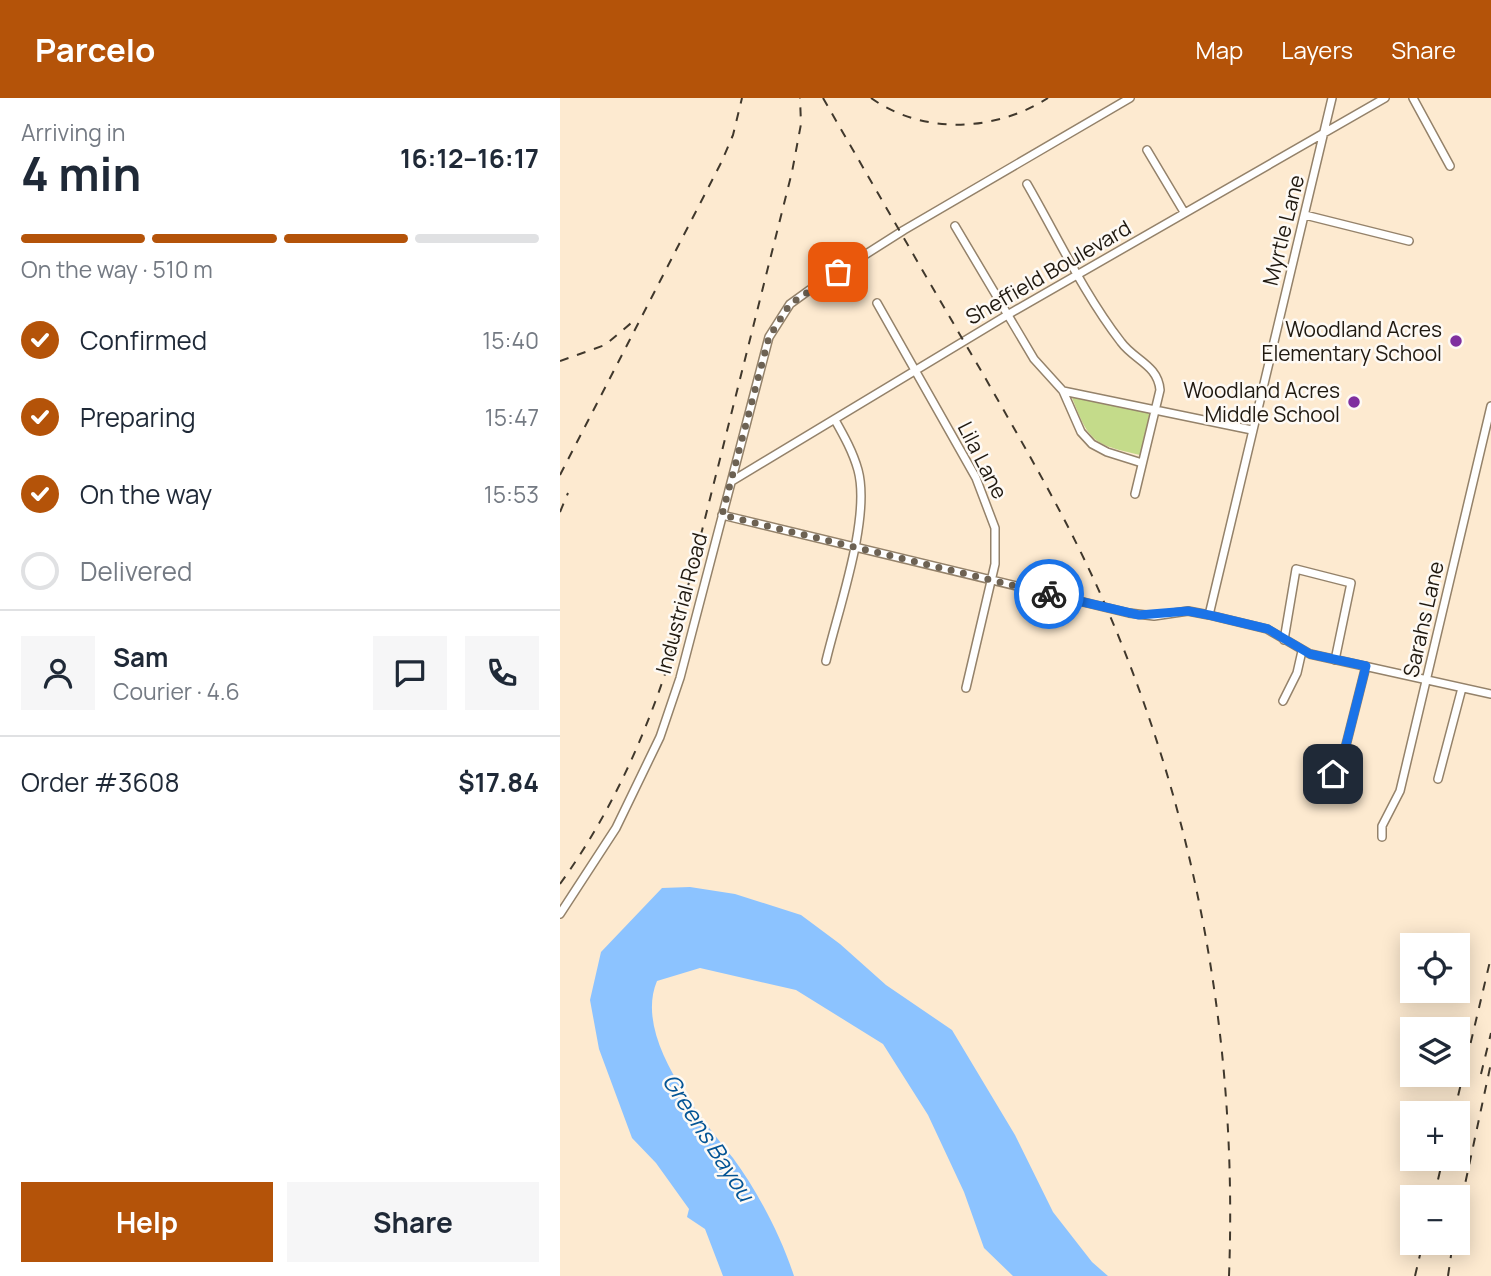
<!DOCTYPE html>
<meta charset="utf-8">
<style>
:root{--surface:#fff;--page:#f6f6f7;--text:#1f2937;--muted:#747a83;--line:#e0e1e3;--accent:#b45309}
body{margin:0;font-family:Manrope,sans-serif;background:var(--page);color:var(--text);height:100vh;display:flex;flex-direction:column;font-size:26px;white-space:nowrap}
*{box-sizing:border-box;margin:0}
p{font-size:23px;color:var(--muted)}
.icon{flex:none;width:38px;height:38px;fill:none;stroke:currentColor;stroke-width:2;stroke-linecap:round;stroke-linejoin:round}
.map{position:relative;flex:1;overflow:hidden}
.sheet{display:flex;flex-direction:column;background:var(--surface);width:560px}
.sheet>*{flex:none}
.fabs{position:absolute;left:840px;top:835px;display:grid;gap:14px}
.fabs a{display:grid;place-items:center;width:70px;height:70px;border-radius:0px;background:var(--surface);box-shadow:0 4px 18px #0003;font-size:35px}
.pin{position:absolute;display:grid;place-items:center;width:60px;height:60px;color:#fff;margin:-30px;border-radius:14px;box-shadow:0 4px 10px #0006}
.courier{position:absolute;display:grid;place-items:center;width:70px;height:70px;margin:-35px;border:5px solid #1a73e8;border-radius:50%;background:#fff;color:#222;box-shadow:0 2px 9px #0007}
.overview em{font-style:normal;font-weight:700}
.overview div{display:flex;flex-direction:column-reverse}
.overview{display:flex;align-items:center;justify-content:space-between;height:119px;padding:0 21px}
h1{font-size:46px;font-weight:700;line-height:52px}
.bar{display:grid;grid-template-columns:repeat(4,1fr);gap:10px 7px;align-content:center;height:84px;padding:0 21px}
.bar i{height:9px;border-radius:5px;background:var(--line)}
.bar .current{background:var(--accent)}
.bar p{grid-column:span 4}
.line{display:flex;align-items:center;gap:18px;padding:0 21px;border-top:2px solid var(--line)}
.line div{flex:1}
.round{display:grid;place-items:center;flex:none;width:74px;height:74px;border-radius:0px;background:var(--page)}
ol{padding:0 21px;list-style:none}
li{display:flex;align-items:center;gap:21px;height:77px}
li p{margin-inline-start:auto}
li .icon{padding:7px;border-radius:50%;background:var(--accent);color:#fff;stroke-width:4}
li:last-child{color:var(--muted)}
li i{width:38px;height:38px;border:4px solid var(--line);border-radius:50%}
.primary-button{display:flex;gap:14px;margin-top:auto;padding:14px 21px}
.primary-button a{flex:1;height:80px;border-radius:0px;background:var(--accent);color:#fff;font-size:28px;font-weight:700;line-height:80px;text-align:center}
.primary-button a+a{background:var(--page);color:var(--text)}
header{display:flex;align-items:center;gap:42px;box-sizing:border-box;height:98px;padding:0 35px;background:var(--accent);color:#fff}
header strong{font-size:33px}
nav{display:flex;gap:38px;margin-inline-start:auto;font-size:24px}
main{display:flex;flex:1;min-height:0}
.map>svg:first-child{display:block}
.green{fill:#c4db8a}
.water{fill:#8cc3ff}
.lines{fill:none;stroke-linecap:round;stroke-linejoin:round}
.minor-casing{stroke:#94826a;stroke-width:10}
.minor{stroke:#fff;stroke-width:7}
.rail{stroke:#40382c;stroke-width:2;stroke-dasharray:9 9;stroke-linecap:butt}
.done{stroke:#6d6253;stroke-width:7;stroke-dasharray:0 12.6}
.route{stroke:#1a73e8;stroke-width:9}
.poi-dot{fill:#7f2f9f;stroke:#fefaf5;stroke-width:2.5}
.labels{text-anchor:middle;dominant-baseline:central;stroke-width:5;stroke-linejoin:round;paint-order:stroke}
.street-label{font-size:21px;fill:#201910;stroke:#fefaf5}
.poi-label{font-size:21px;fill:#201910;stroke:#fefaf5;text-anchor:end}
.water-label{font-size:23px;font-style:italic;fill:#035495;stroke:#fefaf5}
</style>
<header>
<strong>Parcelo</strong>
<nav><a>Map</a><a>Layers</a><a>Share</a></nav>
</header>
<main>
<section class="sheet">
<div class="overview"><div><h1>4 min</h1><p>Arriving in</p></div><em>16:12–16:17</em></div>
<div class="bar"><i class="current"></i><i class="current"></i><i class="current"></i><i></i><p>On the way · 510 m</p></div>
<ol>
<li><svg class="icon" aria-label="check" viewBox="0 0 24 24"><path d="M5 12l5 5 9-10"/></svg>Confirmed<p>15:40</p></li>
<li><svg class="icon" aria-label="check" viewBox="0 0 24 24"><path d="M5 12l5 5 9-10"/></svg>Preparing<p>15:47</p></li>
<li><svg class="icon" aria-label="check" viewBox="0 0 24 24"><path d="M5 12l5 5 9-10"/></svg>On the way<p>15:53</p></li>
<li><i></i>Delivered</li>
</ol>
<div class="line" style="height:126px"><a class="round"><svg class="icon" aria-label="person" viewBox="0 0 24 24"><circle cx="12" cy="8" r="4"/><path d="M4 21q1-7 8-7t8 7"/></svg></a><div><b>Sam</b><p>Courier · 4.6</p></div><a class="round"><svg class="icon" aria-label="chat" viewBox="0 0 24 24"><path d="M4 5h16v11H9l-5 4z"/></svg></a><a class="round"><svg class="icon" aria-label="phone" viewBox="0 0 24 24"><path d="M5 4h4l2 5-3 2q2 4 5 5l2-3 5 2v4C11 20 4 13 5 4z"/></svg></a></div>
<div class="line" style="height:91px"><div>Order #3608</div><b>$17.84</b></div>
<div class="primary-button"><a>Help</a><a>Share</a></div>
</section>
<div class="map">
<svg width="931" height="1178" viewBox="0 0 931 1178">
<rect width="100%" height="100%" fill="#fdead0"/>
<path class="green" d="M511 297 590 314 580 357C532 346 529 344 511 297Z"/>
<path class="water" d="M130 789 175 796 241 817 280 846 326 887 392 932 455 1037 493 1114 532 1164 548 1178H453L424 1150 404 1094 368 1017 323 946 236 892 140 870 97 883C73 940 140 1018 173 1060 198 1094 221 1138 234 1178H163L145 1131 127 1119 129 1111 96 1065 72 1040 39 951 30 902 41 854 102 790Z"/>
<g class="lines">
<defs>
<path id="minor" d="M853 0 890 68
M587 52 624 114
M467 86C497 138 524 196 561 244 574 262 598 267 600 292L575 396
M745 117 849 143
M395 128 474 261 503 293 521 334 532 346 547 354 582 365
M317 205 416 380 435 430V466L406 590
M503 293 692 332
M172 383 449 216 825 0
M162 417 569 515 594 518 628 513 649 517 707 531 750 556 931 596
M649 517 772 0
M724 542 736 471 791 485 775 562
M266 563C278 512 311 420 298 372 293 354 284 338 275 322
M723 603 737 575 742 553
M773 676 785 651 806 568
M878 681 902 590
M822 739V728L840 693 931 308
M0 816 56 730 100 639 120 580 209 239 230 206 248 193 344 132 570 0"/>
</defs>
<use href="#minor" class="minor-casing"/>
<use href="#minor" class="minor"/>
<path class="rail" d="M263 0C316 92 369 184 423 276 464 348 506 419 540 495 636 710 678 943 669 1178
M311 0C363 37 435 34 488 0
M0 263 45 247 76 221
M0 377 161 65 173 37 182 0
M0 414 8 395
M0 786C49 718 83 644 109 564L232 74 241 26 240 0
M921 976 931 935
M894 1015 931 859
M874 1099 883 1060
M898 1119 931 965
M855 1178 863 1144
M888 1178 893 1144"/>
</g>
<g class="lines">
<path class="done" d="M278 174 230 206 209 239 162 417 489 496"/>
<path class="route" d="M489 496 579 517 628 513 649 517 708 531 750 556 806 568 785 651 773 676"/>
</g>
<g class="poi-dot">
<circle cx="896" cy="243" r="7"/>
<circle cx="794" cy="304" r="7"/>
</g>
<g class="labels">
<g class="street-label">
<text transform="translate(723 132) rotate(-76)">Myrtle Lane</text>
<text transform="translate(488 174) rotate(-30)">Sheffield Boulevard</text>
<text transform="translate(423 362) rotate(63)">Lila Lane</text>
<text transform="translate(121 505) rotate(-75)">Industrial Road</text>
<text transform="translate(863 521) rotate(-77)">Sarahs Lane</text>
</g>
<g class="poi-label">
<text x="882" y="231">Woodland Acres<tspan x="882" dy="24">Elementary School</tspan></text>
<text x="780" y="292">Woodland Acres<tspan x="780" dy="24">Middle School</tspan></text>
</g>
<g class="water-label">
<text transform="translate(149 1039) rotate(57)">Greens Bayou</text>
</g>
</g>
</svg>
<div class="fabs">
<a><svg class="icon" aria-label="locate" viewBox="0 0 24 24"><circle cx="12" cy="12" r="6"/><path d="M12 2v4M12 18v4M2 12h4M18 12h4"/></svg></a>
<a><svg class="icon" aria-label="layers" viewBox="0 0 24 24"><path d="M12 4l9 5-9 5-9-5zM3 14l9 5 9-5"/></svg></a>
<a>+</a>
<a>−</a>
</div>
<div class="pin" style="left:278px;top:174px;background:#ea580c"><svg class="icon" aria-label="bag" viewBox="0 0 24 24"><path d="M5 8h14l-1 12H6zM9 8a3 3 0 0 1 6 0"/></svg></div>
<div class="pin" style="left:773px;top:676px;background:#1f2937"><svg class="icon" aria-label="home" viewBox="0 0 24 24"><path d="M3 11l9-7 9 7M6 9v11h12V9"/></svg></div>
<div class="courier" style="left:489px;top:496px"><svg class="icon" aria-label="bike" viewBox="0 0 24 24"><circle cx="6" cy="16" r="4"/><circle cx="18" cy="16" r="4"/><path d="M6 16l4-8h5l3 8M10 8l3 8H6M13 5h3"/></svg></div>
</div>
</main>
